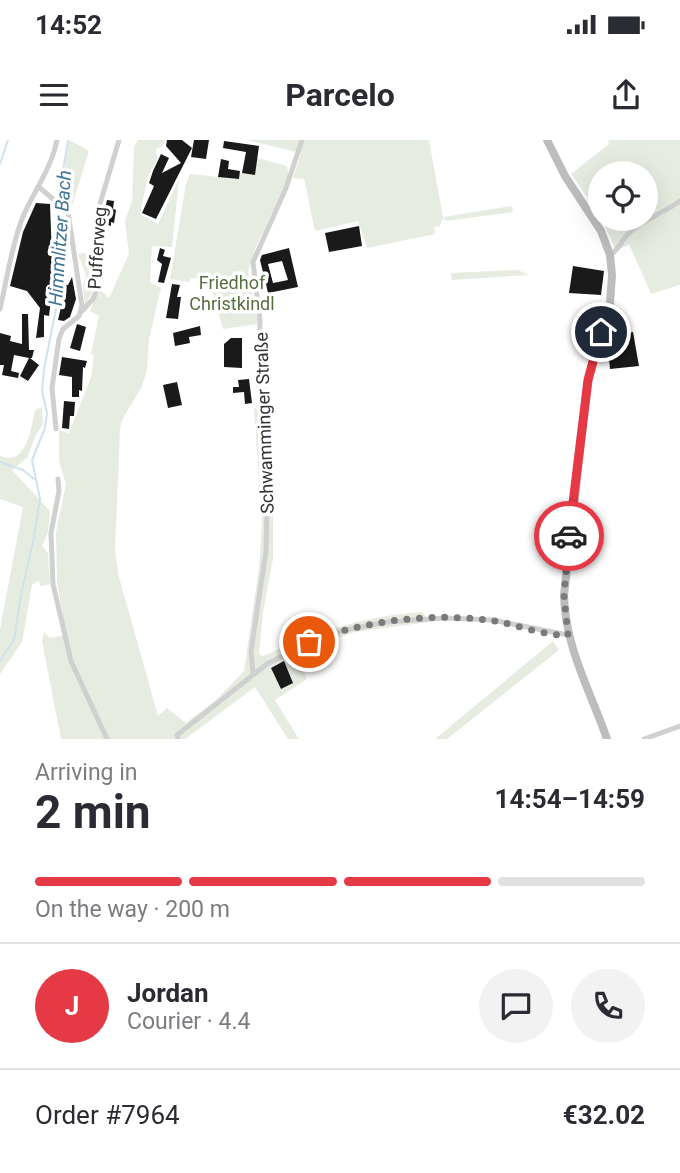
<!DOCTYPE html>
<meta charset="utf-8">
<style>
:root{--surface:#fff;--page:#f2f2f3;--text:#2b2b33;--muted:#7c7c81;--line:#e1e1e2;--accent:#e63946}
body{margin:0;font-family:Roboto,sans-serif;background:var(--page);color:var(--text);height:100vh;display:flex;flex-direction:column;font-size:26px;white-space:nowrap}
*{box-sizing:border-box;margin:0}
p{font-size:23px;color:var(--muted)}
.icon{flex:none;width:38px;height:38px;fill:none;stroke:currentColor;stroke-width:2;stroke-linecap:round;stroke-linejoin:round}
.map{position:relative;height:599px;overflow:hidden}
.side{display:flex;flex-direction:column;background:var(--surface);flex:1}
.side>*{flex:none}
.buttons{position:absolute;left:588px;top:21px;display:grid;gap:14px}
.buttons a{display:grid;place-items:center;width:70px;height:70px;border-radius:50%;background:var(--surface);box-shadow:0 7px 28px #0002;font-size:35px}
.pin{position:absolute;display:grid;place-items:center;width:60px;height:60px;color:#fff;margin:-30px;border:4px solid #fff;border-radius:50%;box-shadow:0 2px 7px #0007}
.courier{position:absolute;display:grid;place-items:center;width:70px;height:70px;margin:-35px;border:5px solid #e63946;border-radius:50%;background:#fff;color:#222;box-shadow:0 2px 9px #0007}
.summary em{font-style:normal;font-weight:700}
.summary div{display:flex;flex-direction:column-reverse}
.summary{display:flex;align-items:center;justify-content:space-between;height:119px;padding:0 35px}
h1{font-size:46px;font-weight:700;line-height:52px}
.bar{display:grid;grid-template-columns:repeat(4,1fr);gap:10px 7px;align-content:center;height:84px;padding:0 35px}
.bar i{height:9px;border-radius:5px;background:var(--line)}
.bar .current{background:var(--accent)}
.bar p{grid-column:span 4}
.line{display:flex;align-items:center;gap:18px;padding:0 35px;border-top:2px solid var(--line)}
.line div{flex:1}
.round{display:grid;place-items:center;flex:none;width:74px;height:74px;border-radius:37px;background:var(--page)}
.status{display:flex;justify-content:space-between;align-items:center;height:49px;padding:0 35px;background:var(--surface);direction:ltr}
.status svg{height:19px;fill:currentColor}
header{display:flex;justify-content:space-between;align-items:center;height:91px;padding:0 35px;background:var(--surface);font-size:32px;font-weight:700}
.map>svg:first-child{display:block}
.green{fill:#e6ecdf}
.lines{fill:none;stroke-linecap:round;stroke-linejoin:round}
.stream{stroke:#cfe2ee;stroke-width:2}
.building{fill:#1a1a1a;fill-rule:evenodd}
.street{stroke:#d0d0d0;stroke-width:5}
.secondary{stroke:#bdbdbd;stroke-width:8}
.done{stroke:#7a7a7a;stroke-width:7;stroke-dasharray:0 12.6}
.route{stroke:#e63946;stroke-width:9}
.labels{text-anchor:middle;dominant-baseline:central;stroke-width:7;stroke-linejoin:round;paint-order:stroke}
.street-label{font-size:18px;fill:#333;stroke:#fff}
.park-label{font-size:18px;fill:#56703f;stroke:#fff}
.water-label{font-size:19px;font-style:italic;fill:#3f7597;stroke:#fff}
</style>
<div class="status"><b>14:52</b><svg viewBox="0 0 49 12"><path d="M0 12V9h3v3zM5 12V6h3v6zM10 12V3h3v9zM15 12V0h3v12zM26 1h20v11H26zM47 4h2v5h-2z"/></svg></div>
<header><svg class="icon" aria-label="menu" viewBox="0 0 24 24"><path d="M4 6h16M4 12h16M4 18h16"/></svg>Parcelo<svg class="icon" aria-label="share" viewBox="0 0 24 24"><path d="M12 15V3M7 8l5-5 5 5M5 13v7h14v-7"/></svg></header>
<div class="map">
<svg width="680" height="599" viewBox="0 0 680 599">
<rect width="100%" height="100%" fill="#fff"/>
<path class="green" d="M69 0 89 11 71 69 59 57Z
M138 0H165L163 6 156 9 157 20 148 36 140 74 158 84 179 39 172 107 152 106 150 142 161 148 149 199 147 230 142 246 122 280 120 289 115 412 119 437 158 576 167 568 186 583 216 560 244 531 259 428 262 383 254 269 264 262V202L268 201 266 262 273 331V419L263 472 259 514 263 516C322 491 357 477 423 472L428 482 355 492 297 512 296 515 307 539 275 560 299 599H288L255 547 185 599H61L42 501 44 492 50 498 66 495 57 443 56 392 66 344 59 321V290L69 293 91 237 94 215 91 214 99 176 90 171 99 148 109 158 129 114 125 81 132 61 134 7Z
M247 0H429L443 77 512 66 513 72 446 81 443 78 440 86 434 87 435 94 367 108 358 81 315 91 304 39 293 38 301 13Z
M608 0H680V145L651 154 629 104 616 111 602 79H646V33H600V75L571 34 609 4Z
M257 18 287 26 289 36 255 109 248 132 258 184 223 189 209 139 191 138 189 142 170 139 186 44 190 34 239 39 240 33 255 34Z
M93 112 97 142 85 166 83 145 86 135 78 114Z
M518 130 529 135 452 140 451 133Z
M42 267 43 284 35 297 27 318 12 330 50 371 48 392 42 406 48 413 50 444 40 446 39 440 32 445 22 502 0 534V489L23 367 0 359V316C27 327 31 288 35 270Z
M553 501 559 510 447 599H435Z"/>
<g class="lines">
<path class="stream" d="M0 24 8 0
M58 61 68 0
M58 67 60 145
M0 322 23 330 34 339
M0 521 14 500 21 455 34 397 40 359 32 320 45 288 47 273 42 251 44 229 59 154"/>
</g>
<path class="building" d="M167 0H182L192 8 156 79 142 73 154 46 149 43 153 31 161 14 169 18 162 33 181 23 166 6Z
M194 0H209L206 19 191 17Z
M224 1 259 6 255 35 242 33 246 12 223 8Z
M221 19 229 21 228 29 240 31 239 39 218 37Z
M107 60 114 61 113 69 116 70 114 83 111 82V86L102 83Z
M36 63 50 64 53 145H68L72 137 76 159 70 177 64 181 58 180 64 154 52 152 49 176 44 175V197L36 198 40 168 27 151 10 146 23 92Z
M359 86 362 106 329 112 325 93Z
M160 108 165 110 163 116 171 118 164 143 158 142 162 124 157 120Z
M289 108 298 147 268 153 260 120 262 115ZM282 121 288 140 273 143 268 124Z
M573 126 604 131 601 155 569 153Z
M172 144 180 145 177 157H181L178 179 166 178Z
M22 174H28L29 210H34L32 218H30L39 225 28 241 20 236 29 218 14 215 11 231 19 233 18 238 2 235 4 225H0V193L11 196 10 201 22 204Z
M77 184 86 187 80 211 70 208Z
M200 186 201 195 189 197 190 203 175 206 173 193Z
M633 192 639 226 610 229 607 198Z
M231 198H242V228L224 227V204Z
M62 217 87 221 85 228 83 227 82 251 79 250V257H72V237L59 235Z
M249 239 252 263 245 264 244 252 233 253V247H239L238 240Z
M177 242 182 265 168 268 163 245Z
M64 261 75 262 74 276H70L69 289 62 288Z
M284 521 293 543 281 549 271 528Z"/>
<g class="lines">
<path class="street" d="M40 48 68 72 82 166 79 176 63 189 59 199 52 248 56 289
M610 115C619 110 621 101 628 94 642 80 664 73 680 61
M0 169C7 139 11 108 22 79 33 52 51 30 57 0
M82 171 93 159 97 149V74L119 0
M58 339 59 351 51 393 53 444 71 521 107 599
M253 533 251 511 266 411 267 367 259 246 260 181 253 122 286 48 302 0
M178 599 177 595 267 524 309 502 345 490 387 482 445 478 492 480 568 495
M644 599 680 586"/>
<path class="secondary" d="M547 0 565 36 601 91 610 115 612 135 610 163 588 240 564 455C565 507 590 550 607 599"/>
</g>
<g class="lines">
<path class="done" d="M309 502C366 480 433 472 494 481 515 484 548 497 568 495L564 455 569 396"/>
<path class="route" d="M569 396 588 240 601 192"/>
</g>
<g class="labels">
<g class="street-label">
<text transform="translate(97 108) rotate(-86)">Pufferweg</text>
<text transform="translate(264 283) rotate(-92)">Schwamminger Straße</text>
</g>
<g class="park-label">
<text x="232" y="142">Friedhof<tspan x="232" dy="21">Christkindl</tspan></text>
</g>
<g class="water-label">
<text transform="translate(60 98) rotate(-86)">Himmlitzer Bach</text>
</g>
</g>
</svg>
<div class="buttons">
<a><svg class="icon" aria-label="locate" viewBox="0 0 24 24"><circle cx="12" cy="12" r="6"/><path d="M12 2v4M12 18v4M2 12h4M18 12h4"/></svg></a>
</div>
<div class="pin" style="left:309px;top:502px;background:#ea580c"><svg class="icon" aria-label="bag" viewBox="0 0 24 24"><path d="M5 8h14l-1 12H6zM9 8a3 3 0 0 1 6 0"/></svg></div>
<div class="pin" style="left:601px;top:192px;background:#1f2937"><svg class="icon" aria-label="home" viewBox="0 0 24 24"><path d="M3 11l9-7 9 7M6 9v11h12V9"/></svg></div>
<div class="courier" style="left:569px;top:396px"><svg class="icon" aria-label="car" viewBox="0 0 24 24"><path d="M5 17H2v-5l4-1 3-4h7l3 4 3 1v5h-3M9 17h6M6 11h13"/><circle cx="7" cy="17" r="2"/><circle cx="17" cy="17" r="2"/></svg></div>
</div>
<section class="side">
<div class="summary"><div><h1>2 min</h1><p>Arriving in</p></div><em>14:54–14:59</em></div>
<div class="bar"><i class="current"></i><i class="current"></i><i class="current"></i><i></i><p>On the way · 200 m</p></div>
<div class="line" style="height:126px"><b class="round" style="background:var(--accent);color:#fff">J</b><div><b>Jordan</b><p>Courier · 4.4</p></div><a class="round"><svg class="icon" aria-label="chat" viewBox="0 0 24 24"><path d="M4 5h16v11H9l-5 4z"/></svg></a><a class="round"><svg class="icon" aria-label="phone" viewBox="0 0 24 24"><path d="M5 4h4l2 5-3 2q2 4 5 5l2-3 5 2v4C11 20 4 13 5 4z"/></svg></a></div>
<div class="line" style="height:91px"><div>Order #7964</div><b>€32.02</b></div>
</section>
